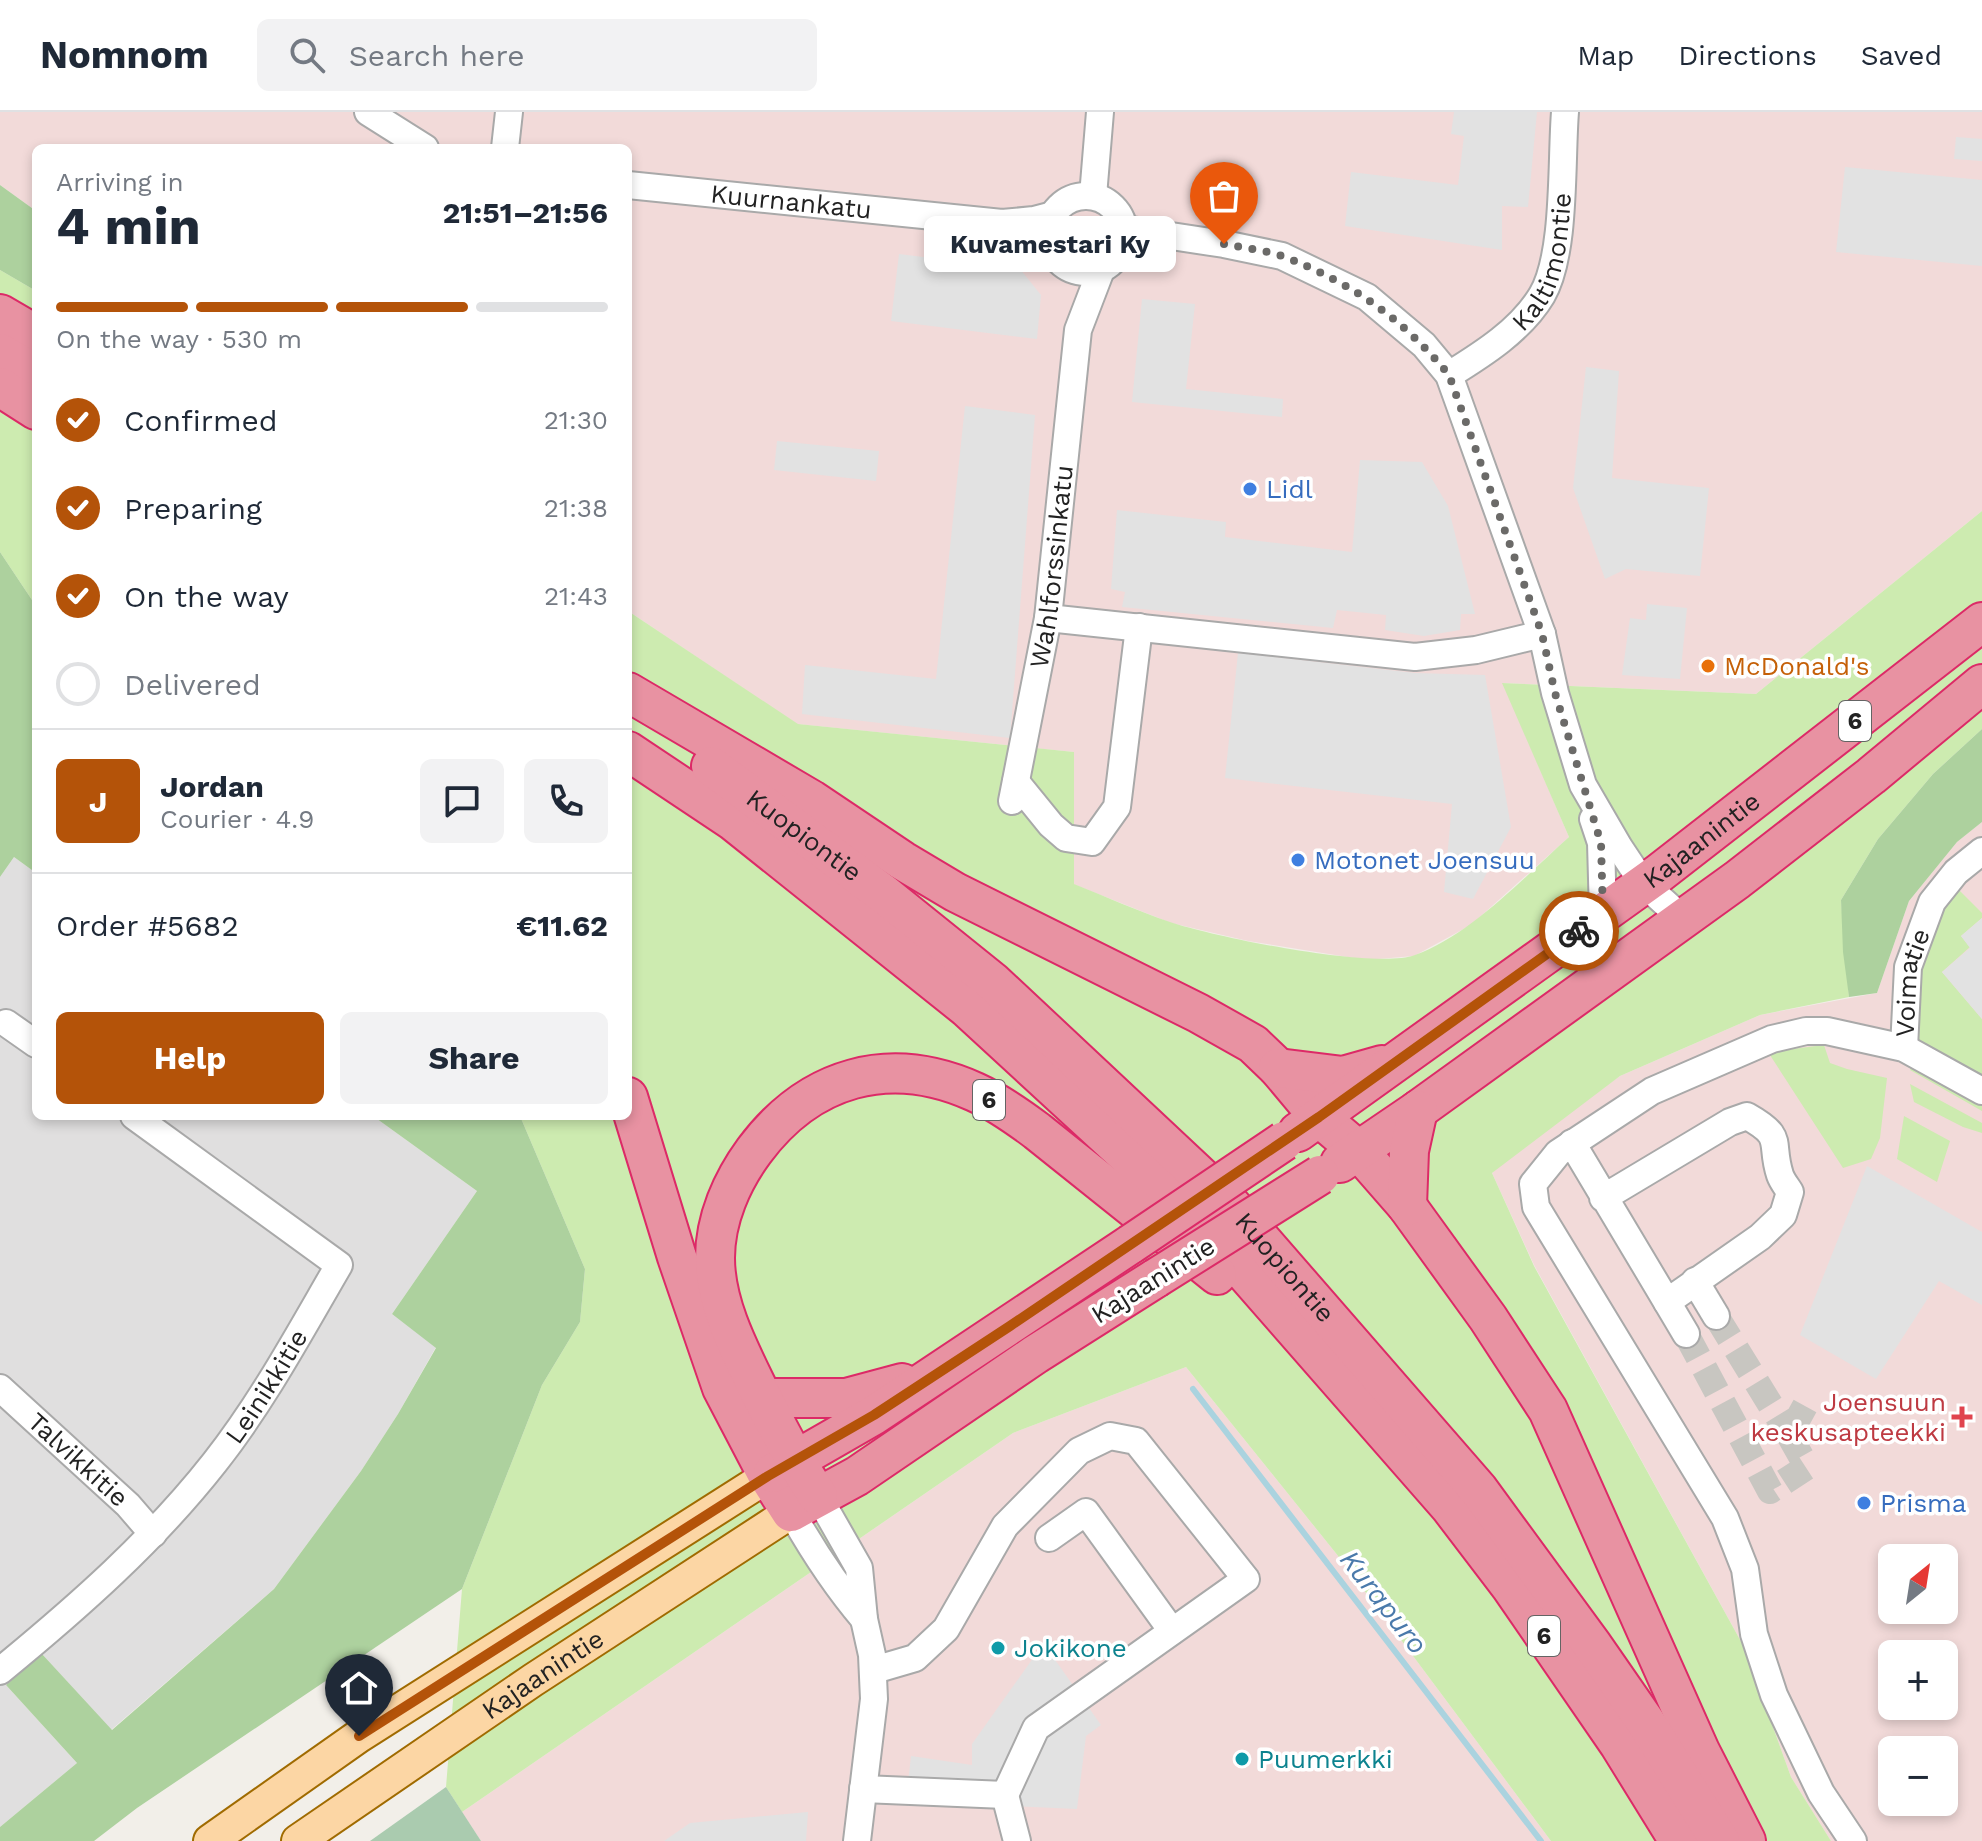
<!DOCTYPE html>
<meta charset="utf-8">
<style>
:root{--surface:#fff;--page:#f2f2f3;--text:#1f2937;--muted:#747a83;--line:#e0e1e3;--accent:#b45309}
body{margin:0;font-family:"Work Sans",sans-serif;background:var(--page);color:var(--text);height:100vh;display:flex;flex-direction:column;font-size:30px;white-space:nowrap}
*{box-sizing:border-box;margin:0}
p{font-size:26px;color:var(--muted)}
.icon{flex:none;width:44px;height:44px;fill:none;stroke:currentColor;stroke-width:2;stroke-linecap:round;stroke-linejoin:round}
.map{position:relative;flex:1;overflow:hidden}
.side{position:absolute;left:32px;top:32px;width:600px;height:976px;display:flex;flex-direction:column;background:var(--surface);border-radius:12px;box-shadow:0 4px 12px #0003}
.side>*{flex:none}
.needle{width:52px;rotate:30deg}
.fabs{position:absolute;left:1878px;top:1432px;display:grid;gap:16px}
.fabs a{display:grid;place-items:center;width:80px;height:80px;border-radius:12px;background:var(--surface);box-shadow:0 4px 12px #0003;font-size:40px}
.pin{position:absolute;display:grid;place-items:center;width:68px;height:68px;color:#fff;margin:-82px -34px;border-radius:50% 50% 50% 0;rotate:-45deg;box-shadow:0 0 8px #0007}
.pin .icon{rotate:45deg}
.courier{position:absolute;display:grid;place-items:center;width:80px;height:80px;margin:-40px;border:6px solid #b45309;border-radius:50%;background:#fff;color:#222;box-shadow:0 2px 10px #0007}
.bubble{position:absolute;height:56px;border-radius:12px;background:var(--surface);box-shadow:0 4px 12px #0003;font-size:26px;font-weight:700;line-height:56px;text-align:center}
.headline em{font-style:normal;font-weight:700}
.headline div{display:flex;flex-direction:column-reverse}
.headline{display:flex;align-items:center;justify-content:space-between;height:136px;padding:0 24px}
h1{font-size:52px;font-weight:700;line-height:60px}
.bar{display:grid;grid-template-columns:repeat(4,1fr);gap:12px 8px;align-content:center;height:96px;padding:0 24px}
.bar i{height:10px;border-radius:6px;background:var(--line)}
.bar .on{background:var(--accent)}
.bar p{grid-column:span 4}
.line{display:flex;align-items:center;gap:20px;padding:0 24px;border-top:2px solid var(--line)}
.line div{flex:1}
.round{display:grid;place-items:center;flex:none;width:84px;height:84px;border-radius:12px;background:var(--page)}
ol{padding:0 24px;list-style:none}
li{display:flex;align-items:center;gap:24px;height:88px}
li p{margin-inline-start:auto}
li .icon{padding:8px;border-radius:50%;background:var(--accent);color:#fff;stroke-width:4}
li:last-child{color:var(--muted)}
li i{width:44px;height:44px;border:4px solid var(--line);border-radius:50%}
.button{display:flex;gap:16px;margin-top:auto;padding:16px 24px}
.button a{flex:1;height:92px;border-radius:12px;background:var(--accent);color:#fff;font-size:32px;font-weight:700;line-height:92px;text-align:center}
.button a+a{background:var(--page);color:var(--text)}
header{display:flex;align-items:center;gap:48px;box-sizing:border-box;height:112px;padding:0 40px;background:var(--surface);border-bottom:2px solid var(--line)}
header strong{font-size:38px}
nav{display:flex;gap:44px;margin-inline-start:auto;font-size:28px}
.search{width:560px;height:72px;background:var(--page);display:flex;align-items:center;gap:20px;box-sizing:border-box;padding:0 28px;border-radius:12px;color:var(--muted);font-size:30px}
.map>svg:first-child{display:block}
.residential{fill:#e0dfdf}
.commercial{fill:#f2dad9;fill-rule:evenodd}
.grass{fill:#cdebb0}
.forest{fill:#add19e}
.cemetery{fill:#aacbaf}
.parking{fill:#e2e2e2}
.lines{fill:none;stroke-linecap:round;stroke-linejoin:round}
.stream{stroke:#aad3df;stroke-width:6}
.minor-tunnel{stroke:#c8c6c1;stroke-width:26;stroke-dasharray:26 13;stroke-linecap:butt}
.minor-casing{stroke:#a9a9a9;stroke-width:30}
.major-casing{stroke:#a06b00;stroke-width:36}
.highway-casing{stroke:#dc2a67;stroke-width:42}
.minor{stroke:#fff;stroke-width:26}
.major{stroke:#fcd6a4;stroke-width:32}
.highway{stroke:#e892a2;stroke-width:38}
.highway-bridge-casing{stroke:#dc2a67;stroke-width:42;stroke-linecap:butt}
.highway-bridge{stroke:#e892a2;stroke-width:38}
.done{stroke:#6b6a68;stroke-width:8;stroke-dasharray:0 14.4}
.route{stroke:#b45309;stroke-width:10}
.shop-dot{fill:#3f7fe0;stroke:#fff;stroke-width:3}
.food-dot{fill:#e8710a;stroke:#fff;stroke-width:3}
.health-dot{fill:#e0444e;stroke:#fff;stroke-width:3}
.culture-dot{fill:#0f9aa8;stroke:#fff;stroke-width:3}
.labels{text-anchor:middle;dominant-baseline:central;stroke-width:7;stroke-linejoin:round;paint-order:stroke}
.shield{fill:#fff;stroke:#646464;stroke-width:2}
.shield-label{font-size:24px;font-weight:bold;fill:#222}
.street-label{font-size:26px;fill:#222;stroke:#fff}
.shop-label{font-size:26px;fill:#366cbe;stroke:#fff;text-anchor:start}
.food-label{font-size:26px;fill:#c56008;stroke:#fff;text-anchor:start}
.health-label{font-size:26px;fill:#be3a42;stroke:#fff;text-anchor:end}
.culture-label{font-size:26px;fill:#0d838f;stroke:#fff;text-anchor:start}
.water-label{font-size:28px;font-style:italic;fill:#4a7aab;stroke:#fff}
</style>
<header>
<strong>Nomnom</strong>
<div class="search"><svg class="icon" aria-label="search" viewBox="0 0 24 24"><circle cx="10" cy="10" r="6"/><path d="M15 15l6 6"/></svg>Search here</div>
<nav><a>Map</a><a>Directions</a><a>Saved</a></nav>
</header>
<div class="map">
<svg width="1982" height="1729" viewBox="0 0 1982 1729">
<rect width="100%" height="100%" fill="#f2efe9"/>
<path class="residential" d="M14 745 36 761V1004H373L477 1079 392 1202 436 1235 398 1302 361 1359 274 1477 111 1618 42 1542 6 1573 77 1651 0 1715V765Z"/>
<path class="commercial" d="M0 0H1982V399L1756 582 1503 571 1569 725 1471 813 1414 844 1366 848 1248 829 1171 811 1073 772 1074 640 797 612 628 499V36H36V99L0 73Z
M1982 710V1729H1831L1791 1665 1744 1535 1534 1153 1492 1061 1516 1038 1620 964 1760 903 1877 881 1909 789 1957 730ZM1892 1446H1944V1498H1892ZM1892 1542H1944V1594H1892ZM1892 1638H1944V1690H1892Z
M1186 1255 1343 1450 1551 1729H481L462 1700 1013 1321Z"/>
<path class="grass" d="M0 158 36 179V494L0 440Z
M1982 399V617L1933 662 1878 727 1841 788 1849 885 1760 903 1620 964 1492 1061 1534 1154 1744 1535 1791 1665 1831 1729H1551L1343 1450 1186 1255 1013 1321 462 1700 446 1675 462 1477 542 1273 580 1210 585 1157 520 1004H628V499L798 612 1074 640V772C1105 784 1137 799 1170 810 1214 825 1375 858 1415 843 1471 823 1524 765 1569 725L1502 571 1756 582Z
M1955 774 1982 801V806L1961 824 1970 835 1942 860 1982 907V969L1921 933 1914 922 1924 820Z
M1824 933 1830 951 1847 957 1887 966 1880 1026 1871 1047 1843 1056 1768 940Z
M1913 952 1982 992V999L1910 958Z
M1910 972 1982 1011V1021L1963 1015 1914 990Z
M1904 1004 1950 1029 1937 1070 1897 1047Z"/>
<path class="forest" d="M0 73 36 99V179L0 158Z
M0 440 36 494V761L14 745 0 765Z
M1982 617V710L1957 730 1909 789 1877 881 1849 885 1843 840 1841 788 1878 727 1933 662Z
M373 1004H520L585 1157 580 1210 542 1273 462 1477 137 1696 94 1729H0V1715L77 1651 6 1573 42 1542 112 1618 274 1477 361 1359 398 1302 436 1236 392 1202 477 1079Z"/>
<path class="cemetery" d="M446 1675 481 1729H370Z"/>
<path class="parking" d="M1454 0H1537L1528 95 1502 94V138L1345 114 1351 60 1458 73 1464 24 1451 22Z
M1956 25 1982 27V49L1954 47Z
M1845 55 1982 68V154L1836 140Z
M899 142 1020 157 1041 183 1037 227 891 209Z
M1142 187 1195 192 1186 277 1283 287 1282 305 1132 290Z
M1586 255 1619 259 1612 366 1709 376 1700 464 1626 457 1605 467 1573 376Z
M965 294 1035 303 1010 626 802 602 805 553 936 567Z
M777 329 879 339 876 369 774 358Z
M1360 348 1422 350 1448 394 1475 502H1461L1460 518 1424 524 1385 518 1386 503 1337 498 1333 516 1122 495 1125 480 1111 477 1117 398 1226 410 1225 425 1352 440Z
M1647 492 1687 496 1680 567 1622 563 1630 506 1646 508Z
M1238 541 1415 561 1485 563 1511 715 1473 787 1444 780 1452 692 1225 666Z
M1982 806V907L1942 860 1970 836 1961 824Z
M1867 1054 1982 1120V1193L1939 1169 1876 1267 1800 1223Z
M1046 1535 1101 1613 1086 1624 1077 1697 906 1689 911 1644 972 1653V1632L1036 1542Z
M808 1700 806 1729H664L690 1711Z"/>
<g class="lines">
<path class="stream" d="M1193 1277 1541 1729"/>
<path class="minor-tunnel" d="M1716 1204 1789 1323
M1686 1222 1770 1379 1807 1355 1789 1323 1805 1294"/>
<defs>
<g id="minor">
<path d="M368 0 425 36"/>
<path d="M505 36 509 0"/>
<path id="s1" d="M628 73 1002 111 1034 108 1053 103"/>
<circle cx="1086" cy="122" r="38"/>
<path d="M1093 84 1100 0"/>
<path d="M988 117 1051 137"/>
<path d="M1125 117 1224 132 1282 144 1367 185 1424 233 1449 263 1542 522 1555 581 1583 673 1619 735 1643 771 1684 808"/>
<path id="s2" d="M1449 263C1483 242 1521 218 1542 183 1566 142 1561 49 1565 0"/>
<path d="M1048 506 1415 545 1476 538 1542 522"/>
<path d="M1016 670 1051 713 1066 726 1092 730 1117 695 1139 515"/>
<path id="s3" d="M1012 689 1048 506 1078 218 1101 158"/>
<path d="M1593 707 1601 731 1603 803"/>
<path d="M6 911 36 932"/>
<path id="s4" d="M1904 936 1908 855 1932 790 1956 760 1982 739"/>
<path d="M1572 1031 1667 1190 1760 1125 1783 1103 1790 1080C1787 1075 1782 1069 1780 1063 1769 1029 1786 1026 1747 1004L1730 1010 1603 1086"/>
<path d="M1695 1169 1716 1204"/>
<path d="M1667 1190 1686 1222"/>
<path id="s5" d="M0 1276 128 1393 153 1422"/>
<path d="M818 1384 859 1456 864 1507 872 1543 874 1587 857 1729"/>
<path d="M791 1400C813 1439 835 1473 864 1507"/>
<path d="M1049 1426 1086 1400 1172 1519"/>
<path id="s6" d="M0 1559C78 1495 153 1429 215 1350 263 1289 300 1220 339 1153L134 1004"/>
<path d="M863 1677 1005 1683 1036 1616 1246 1467 1136 1329 1110 1324 1079 1339 1005 1414 946 1517 915 1546 874 1558"/>
<path d="M1005 1683 1017 1729"/>
<path d="M1853 1729 1821 1681 1774 1583 1754 1522 1745 1457 1725 1406 1536 1095 1533 1072 1558 1041 1652 979 1772 927 1806 919H1827L1904 936 1982 979"/>
</g>
<g id="major">
<path d="M210 1729 359 1624 768 1364"/>
<path id="s7" d="M298 1729 533 1568 791 1400"/>
</g>
<g id="highway">
<path d="M0 202 36 223"/>
<path d="M0 241 36 262"/>
<path d="M0 275 36 298"/>
<path d="M628 580 812 688 903 749 955 780 1198 901 1253 932 1278 956 1319 1005 1359 1039 1407 1094 1488 1206 1548 1298 1700 1639 1746 1729"/>
<path d="M628 639 733 709 967 896 1205 1115 1450 1395 1511 1475 1619 1632 1679 1729"/>
<path id="s8" d="M711 654 885 783 993 870 1230 1092 1478 1377 1593 1534 1645 1609 1720 1729"/>
<path d="M1278 956 1343 964 1382 953"/>
<path d="M628 985 677 1145 722 1276 768 1364 791 1400 857 1364 1036 1242 1156 1166"/>
<path id="s9" d="M1298 1020 1658 762 1982 510"/>
<path d="M1340 1051 1418 998 1737 768 1871 664 1982 572"/>
<path d="M1407 1094 1409 1039 1418 998"/>
<path d="M763 1286H846L902 1271"/>
<path d="M773 1361 874 1303 1131 1132"/>
<path d="M818 1384C797 1353 781 1322 764 1289 743 1245 715 1196 715 1146 715 1107 732 1069 754 1039 809 965 889 941 975 980 997 990 1017 1004 1037 1019L1217 1163"/>
</g>
</defs>
<use href="#minor" class="minor-casing"/>
<use href="#major" class="major-casing"/>
<use href="#highway" class="highway-casing"/>
<use href="#minor" class="minor"/>
<use href="#major" class="major"/>
<use href="#highway" class="highway"/>
<defs>
<path id="highway-bridge" d="M1131 1132 1284 1029
M1156 1166 1320 1063"/>
</defs>
<use href="#highway-bridge" class="highway-bridge-casing"/>
<use href="#highway-bridge" class="highway-bridge"/>
</g>
<g class="lines">
<path class="done" d="M1224 132C1243 136 1266 138 1285 145 1353 172 1402 206 1449 263L1542 522 1555 581 1601 731 1603 803 1579 819"/>
<path class="route" d="M359 1624 768 1364 874 1303 1010 1214 1319 1005 1579 819"/>
</g>
<g class="shop-dot">
<circle cx="1250" cy="377" r="8"/>
<circle cx="1298" cy="748" r="8"/>
<circle cx="1864" cy="1391" r="8"/>
</g>
<circle class="food-dot" cx="1708" cy="554" r="8"/>
<path class="health-dot" d="M1958 1293h8v8h8v8h-8v8h-8v-8h-8v-8h8z"/>
<g class="culture-dot">
<circle cx="998" cy="1536" r="8"/>
<circle cx="1242" cy="1647" r="8"/>
</g>
<g class="labels">
<g class="shield">
<rect x="1839" y="589" width="32" height="40" rx="6"/>
<rect x="973" y="968" width="32" height="40" rx="6"/>
<rect x="1528" y="1504" width="32" height="40" rx="6"/>
</g>
<g class="shield-label">
<text x="1855" y="609">6</text>
<text x="989" y="988">6</text>
<text x="1544" y="1524">6</text>
</g>
<g class="street-label">
<text stroke="none"><textPath href="#s1" startOffset="164">Kuurnankatu</textPath></text>
<text stroke="none"><textPath href="#s2" startOffset="156">Kaltimontie</textPath></text>
<text stroke="none"><textPath href="#s3" startOffset="238">Wahlforssinkatu</textPath></text>
<text stroke="none"><textPath href="#s8" startOffset="116">Kuopiontie</textPath></text>
<text stroke="none"><textPath href="#s9" startOffset="498">Kajaanintie</textPath></text>
<text stroke="none"><textPath href="#s4" startOffset="66">Voimatie</textPath></text>
<text stroke="none"><textPath href="#s8" startOffset="764">Kuopiontie</textPath></text>
<text transform="translate(1153 1168) rotate(-32)">Kajaanintie</text>
<text stroke="none"><textPath href="#s6" startOffset="392">Leinikkitie</textPath></text>
<text stroke="none"><textPath href="#s5" startOffset="106">Talvikkitie</textPath></text>
<text stroke="none"><textPath href="#s7" startOffset="296">Kajaanintie</textPath></text>
</g>
<g class="shop-label">
<text x="1266" y="377">Lidl</text>
<text x="1314" y="748">Motonet Joensuu</text>
<text x="1880" y="1391">Prisma</text>
</g>
<g class="food-label">
<text x="1724" y="554">McDonald's</text>
</g>
<g class="health-label">
<text x="1946" y="1290">Joensuun<tspan x="1946" dy="30">keskusapteekki</tspan></text>
</g>
<g class="culture-label">
<text x="1014" y="1536">Jokikone</text>
<text x="1258" y="1647">Puumerkki</text>
</g>
<g class="water-label">
<text transform="translate(1384 1490) rotate(52)">Kurapuro</text>
</g>
</g>
</svg>
<div class="fabs">
<a><svg class="needle" viewBox="-14 -14 28 28"><path d="M0-13l5 13h-10z" fill="#e53935"/><path d="M0 13l5-13h-10z" fill="#747a83"/></svg></a>
<a>+</a>
<a>−</a>
</div>
<div class="pin" style="left:1224px;top:132px;background:#ea580c"><svg class="icon" aria-label="bag" viewBox="0 0 24 24"><path d="M5 8h14l-1 12H6zM9 8a3 3 0 0 1 6 0"/></svg></div>
<div class="pin" style="left:359px;top:1624px;background:#1f2937"><svg class="icon" aria-label="home" viewBox="0 0 24 24"><path d="M3 11l9-7 9 7M6 9v11h12V9"/></svg></div>
<div class="courier" style="left:1579px;top:819px"><svg class="icon" aria-label="bike" viewBox="0 0 24 24"><circle cx="6" cy="16" r="4"/><circle cx="18" cy="16" r="4"/><path d="M6 16l4-8h5l3 8M10 8l3 8H6M13 5h3"/></svg></div>
<div class="bubble" style="left:924px;top:104px;width:252px">Kuvamestari Ky</div>
<section class="side">
<div class="headline"><div><h1>4 min</h1><p>Arriving in</p></div><em>21:51–21:56</em></div>
<div class="bar"><i class="on"></i><i class="on"></i><i class="on"></i><i></i><p>On the way · 530 m</p></div>
<ol>
<li><svg class="icon" aria-label="check" viewBox="0 0 24 24"><path d="M5 12l5 5 9-10"/></svg>Confirmed<p>21:30</p></li>
<li><svg class="icon" aria-label="check" viewBox="0 0 24 24"><path d="M5 12l5 5 9-10"/></svg>Preparing<p>21:38</p></li>
<li><svg class="icon" aria-label="check" viewBox="0 0 24 24"><path d="M5 12l5 5 9-10"/></svg>On the way<p>21:43</p></li>
<li><i></i>Delivered</li>
</ol>
<div class="line" style="height:144px"><b class="round" style="background:var(--accent);color:#fff">J</b><div><b>Jordan</b><p>Courier · 4.9</p></div><a class="round"><svg class="icon" aria-label="chat" viewBox="0 0 24 24"><path d="M4 5h16v11H9l-5 4z"/></svg></a><a class="round"><svg class="icon" aria-label="phone" viewBox="0 0 24 24"><path d="M5 4h4l2 5-3 2q2 4 5 5l2-3 5 2v4C11 20 4 13 5 4z"/></svg></a></div>
<div class="line" style="height:104px"><div>Order #5682</div><b>€11.62</b></div>
<div class="button"><a>Help</a><a>Share</a></div>
</section>
</div>
